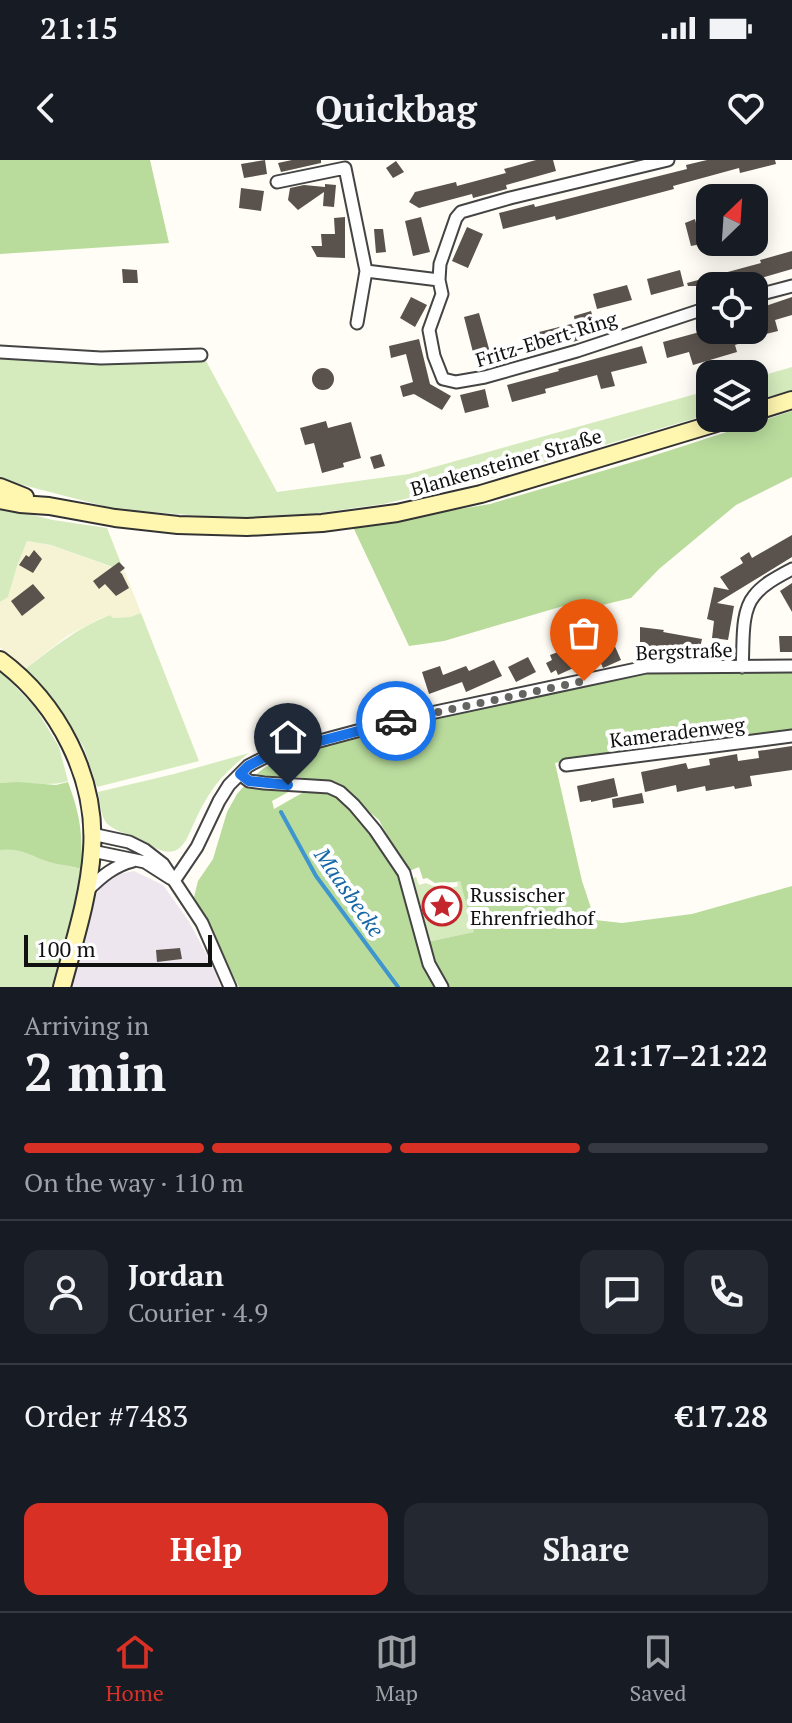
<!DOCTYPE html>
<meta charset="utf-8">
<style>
:root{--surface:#171b24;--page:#242831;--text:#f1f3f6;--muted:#9ea1a6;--line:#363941;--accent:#d93025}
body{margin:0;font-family:"PT Serif",serif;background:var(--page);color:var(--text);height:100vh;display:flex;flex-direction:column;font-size:30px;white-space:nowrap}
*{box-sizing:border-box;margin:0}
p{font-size:26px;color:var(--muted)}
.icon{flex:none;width:44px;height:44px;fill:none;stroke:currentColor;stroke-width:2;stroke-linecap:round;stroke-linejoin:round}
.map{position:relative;height:827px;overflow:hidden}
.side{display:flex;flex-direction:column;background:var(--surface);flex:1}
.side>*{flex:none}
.needle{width:52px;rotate:25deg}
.fabs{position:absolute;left:696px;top:24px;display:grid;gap:16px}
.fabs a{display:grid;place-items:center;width:72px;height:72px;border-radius:16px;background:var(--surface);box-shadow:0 4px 20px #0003;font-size:40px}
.scale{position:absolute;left:24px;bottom:20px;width:188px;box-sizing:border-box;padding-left:8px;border:4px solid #111;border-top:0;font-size:22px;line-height:28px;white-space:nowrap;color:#111;-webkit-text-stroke:6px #fff;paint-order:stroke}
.pin{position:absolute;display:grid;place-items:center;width:68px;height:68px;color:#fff;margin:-82px -34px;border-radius:50% 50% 50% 0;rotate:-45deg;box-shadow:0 0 8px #0007}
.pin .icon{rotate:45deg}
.courier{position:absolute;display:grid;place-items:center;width:80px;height:80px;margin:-40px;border:6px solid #1a73e8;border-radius:50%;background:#fff;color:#222;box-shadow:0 2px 10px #0007}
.head em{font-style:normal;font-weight:700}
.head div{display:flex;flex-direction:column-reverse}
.head{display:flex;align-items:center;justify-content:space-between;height:136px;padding:0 24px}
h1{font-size:52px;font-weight:700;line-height:60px}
.bar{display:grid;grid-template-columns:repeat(4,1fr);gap:12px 8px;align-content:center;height:96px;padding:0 24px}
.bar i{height:10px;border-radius:6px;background:var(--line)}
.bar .active{background:var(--accent)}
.bar p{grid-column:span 4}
.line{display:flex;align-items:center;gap:20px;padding:0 24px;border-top:2px solid var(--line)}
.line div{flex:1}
.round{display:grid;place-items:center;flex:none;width:84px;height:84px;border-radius:16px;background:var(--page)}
.action{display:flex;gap:16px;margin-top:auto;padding:16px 24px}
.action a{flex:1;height:92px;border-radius:16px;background:var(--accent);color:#fff;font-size:32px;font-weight:700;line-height:92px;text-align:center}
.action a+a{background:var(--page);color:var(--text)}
.status{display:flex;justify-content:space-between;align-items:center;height:56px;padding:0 40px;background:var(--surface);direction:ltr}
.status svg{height:22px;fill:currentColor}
header{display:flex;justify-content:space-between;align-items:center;height:104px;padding:0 24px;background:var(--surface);font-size:36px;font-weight:700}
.tab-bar{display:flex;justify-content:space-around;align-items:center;height:112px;border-top:2px solid var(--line);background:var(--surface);font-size:22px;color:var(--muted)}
.tab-bar a{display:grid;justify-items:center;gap:4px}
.tab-bar .active{color:var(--accent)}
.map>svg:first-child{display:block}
.industrial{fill:#eee6ef}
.farmland{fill:#f6f3d4}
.green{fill:#d5ebbd}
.forest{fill:#b9dc9c}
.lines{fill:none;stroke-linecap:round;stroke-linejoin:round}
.stream{stroke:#3f96cf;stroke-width:4}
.building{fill:#5a524d}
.street-casing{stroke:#444;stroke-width:15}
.secondary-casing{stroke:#333;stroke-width:20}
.street{stroke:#fff;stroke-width:11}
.secondary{stroke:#fff6b0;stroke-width:16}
.done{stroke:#646461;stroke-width:8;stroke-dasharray:0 14.4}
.route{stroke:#1a73e8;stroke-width:10}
.labels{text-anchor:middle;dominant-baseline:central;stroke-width:8;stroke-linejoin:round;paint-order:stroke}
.street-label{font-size:20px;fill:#111;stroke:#fff}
.poi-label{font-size:20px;fill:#111;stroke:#fff;text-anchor:start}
.water-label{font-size:22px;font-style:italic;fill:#1768a6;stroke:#fff}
</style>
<div class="status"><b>21:15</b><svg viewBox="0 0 49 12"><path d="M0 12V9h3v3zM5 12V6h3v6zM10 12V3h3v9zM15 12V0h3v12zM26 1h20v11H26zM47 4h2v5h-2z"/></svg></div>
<header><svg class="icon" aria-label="back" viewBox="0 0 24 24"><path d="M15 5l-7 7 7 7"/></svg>Quickbag<svg class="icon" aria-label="heart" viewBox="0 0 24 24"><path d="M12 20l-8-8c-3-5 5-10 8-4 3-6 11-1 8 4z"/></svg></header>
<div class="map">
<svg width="792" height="827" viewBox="0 0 792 827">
<rect width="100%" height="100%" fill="#fffdf5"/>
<path class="industrial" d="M134 711 163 725 188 760 208 797 221 827H68L86 762 102 721 115 715Z"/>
<path class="farmland" d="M27 381 51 385 125 412 141 453 130 457 113 458 110 455 99 459 67 476 25 509 0 487V442L8 436 17 405Z"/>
<path class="green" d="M0 194 105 203 205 199 277 332 409 314 710 230V254L475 323 383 344 311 354 251 360 115 349 0 319Z
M792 207V230L754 241V218Z
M0 347 53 360 107 368 124 411 51 385 27 381 17 406 8 437 0 442Z
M141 453 199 601 97 627 84 588 64 554 25 509C52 489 78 467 110 455L113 458 130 457Z
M0 511 35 547 59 587 68 621C52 627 20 622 0 623Z
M249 593C221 615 210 629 195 661 190 671 185 688 174 691 160 695 145 681 133 676 102 666 103 663 98 632L174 614Z
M11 688 30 693 50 702 81 709 70 767 53 827H0V690Z
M416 717 419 725 426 723C437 728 447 730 458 726L457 722 460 721 475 772 427 782 410 720Z"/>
<path class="forest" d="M0 0H150L169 83 0 94Z
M792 251V317L736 345 659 409 631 438 590 448 587 439 444 481 409 486 353 367 490 344 643 299Z
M792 509V571L594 596 555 603 582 721 595 760 622 763 692 754 792 726V827H446L438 815 427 782 474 772 460 721C450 724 443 721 435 723L427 718 423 719 419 707 407 712 379 660 349 634 310 619 298 617 273 621 253 617 264 608 286 597 337 582 402 566 537 537 650 511Z
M18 622 56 625 68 622C80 654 83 674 81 709 71 706 60 705 49 702 32 696 19 687 0 690V623Z
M247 623 292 630 272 641 274 649 309 629 324 630 337 635 373 673 400 714 436 827H239L194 737 198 721 213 699 227 652 237 634Z"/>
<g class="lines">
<path class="stream" d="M281 652 316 716 398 827"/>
</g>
<path class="building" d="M265 0 267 14 244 18 241 4Z
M292 0H321V3L281 12 278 3Z
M536 0H553L556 11 506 25 507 29 473 38 472 34 419 48 409 42 415 32 456 22 457 26 487 18 506 13 504 9Z
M707 0H775L776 4 740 13 739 8 673 26 674 29 556 60 555 56 503 69 499 53 534 44 535 47 687 9 686 5Z
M396 1 404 12 393 18 386 8Z
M325 24 336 25 334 47 323 46 324 32 298 50 288 40 290 28 304 25 325 27Z
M241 28 264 31 261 51 239 48Z
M345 57V98L317 97 311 86H322L321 74H335L334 58Z
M421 57 430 92 413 96 405 61Z
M695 59 701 84 691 86 685 63Z
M467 67 483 74 468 108 452 101Z
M374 69H383L386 92 376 93Z
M792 91V109L733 126H710V132L701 135 699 126H688L687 123 761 103 760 100Z
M122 109 137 110 138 123H123Z
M680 110 684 126 651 135 647 119Z
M627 125 632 140 597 149 593 134Z
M411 137 427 145 415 167 400 158Z
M792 137V155L775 160 778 171 766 174 763 164 754 166V150Z
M591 151 596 168 592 169 594 176 544 190 539 172 575 163 574 156Z
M479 153 493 203 477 208 464 157Z
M707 170H737L741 183 735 185 737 192 693 205 689 192 667 198 663 182Z
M419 179 430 224 451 236 442 250 414 234 403 237 400 226 413 222 406 194 391 198 389 186Z
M642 186 647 203 611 212 615 226 601 229 597 215 545 229 546 233 512 242 507 225 559 211 558 209Z
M312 219a11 11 0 1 1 22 0a11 11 0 1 1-22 0Z
M485 229 489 247 465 253 460 235Z
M326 261 328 268 351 262 361 298 343 303 344 307 322 313 314 283 305 285 300 268Z
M381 294 385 306 374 309 370 297Z
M792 375V397L717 443 734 446 728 480 712 478 714 461 707 459 714 427 729 430 720 417 743 403 740 398 749 392 752 398Z
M34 390 42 399 33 413 19 405 26 395 29 397Z
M119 402 125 408 120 412 122 414 129 428 116 436 105 424 99 429 93 421Z
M792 423V452L780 431Z
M33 424 45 438 22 456 11 441Z
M640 467 664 470 663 472 702 479 698 497 691 496V498H682L670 496 672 489 640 485Z
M779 476H792V492H780Z
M613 482 621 500 603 508 595 490Z
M582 483 584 493 574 495 578 506 558 515 556 510 551 513 546 503 552 500 550 495Z
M528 497 536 512 516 522 508 507Z
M494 500 502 516 466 532 462 522 429 534 422 512 440 506 443 515 466 506 469 511Z
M792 586V610L750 616 752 626 735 629 734 626 706 631 705 626 677 632 676 625 645 632 641 612 686 603 688 609 710 605 709 599 737 594 738 601 759 598 758 591Z
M614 618 618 636 591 642V640L580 642 577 626Z
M642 633 644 643 613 648 612 639Z
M180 788 182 799 157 802 156 790Z"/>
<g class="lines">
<defs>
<path id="street" d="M668 0 510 38 461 52 456 58 440 104 439 120 442 134 429 170 434 196 443 219 456 222 485 217 577 191 710 147
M277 22 345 8 366 111 357 163
M366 111 439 120
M754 136 792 126
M0 192 101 198 201 195
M742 507C744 485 740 453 754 436 763 424 779 416 792 409
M566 605 792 576
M240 614 249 621 264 623 329 627 340 632 354 645 375 670 404 713 429 804 442 827
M92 674 129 682 145 690 163 704 202 763 230 827
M92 691 145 702 170 718
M174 721 197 687 219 641 229 625 248 606 271 594 398 560 646 507 792 506
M88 730C102 716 114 706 133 701"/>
<path id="secondary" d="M754 252 792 240
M0 327 25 337
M0 340 20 344 49 346 115 358 178 365 247 367 322 363 397 353 481 334 733 258
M0 500C58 543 97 617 92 690 89 737 74 782 62 827"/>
</defs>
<use href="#street" class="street-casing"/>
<use href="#secondary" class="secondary-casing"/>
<use href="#street" class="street"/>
<use href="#secondary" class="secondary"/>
</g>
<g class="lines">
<path class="done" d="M396 561 584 521"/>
<path class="route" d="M288 625 249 621 240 614 248 606 271 594 396 561"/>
</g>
<defs>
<symbol id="sight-ring" viewBox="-11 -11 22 22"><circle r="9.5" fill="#fff" stroke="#c4262e" stroke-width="1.5"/><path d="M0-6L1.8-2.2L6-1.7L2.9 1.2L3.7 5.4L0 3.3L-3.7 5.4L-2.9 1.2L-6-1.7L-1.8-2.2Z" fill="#c4262e"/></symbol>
</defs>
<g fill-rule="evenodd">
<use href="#sight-ring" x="420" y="724" width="44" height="44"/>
</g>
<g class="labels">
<g class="street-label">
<text transform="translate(546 179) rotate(-17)">Fritz-Ebert-Ring</text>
<text transform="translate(506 302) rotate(-16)">Blankensteiner Straße</text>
<text transform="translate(684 491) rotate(-2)">Bergstraße</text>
<text transform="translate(677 572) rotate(-7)">Kameradenweg</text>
</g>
<g class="poi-label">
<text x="470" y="734">Russischer<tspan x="470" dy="23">Ehrenfriedhof</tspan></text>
</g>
<g class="water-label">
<text transform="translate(350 732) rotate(55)">Maasbecke</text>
</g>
</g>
</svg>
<div class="fabs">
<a><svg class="needle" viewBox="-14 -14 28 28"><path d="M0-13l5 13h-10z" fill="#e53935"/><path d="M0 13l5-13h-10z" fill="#9ea1a6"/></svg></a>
<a><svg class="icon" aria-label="locate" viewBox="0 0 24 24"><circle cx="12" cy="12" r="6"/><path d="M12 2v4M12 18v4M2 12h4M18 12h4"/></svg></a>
<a><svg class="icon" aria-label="layers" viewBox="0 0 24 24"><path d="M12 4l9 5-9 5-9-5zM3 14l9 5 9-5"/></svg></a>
</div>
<div class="scale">100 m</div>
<div class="pin" style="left:584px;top:521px;background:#ea580c"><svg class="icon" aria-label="bag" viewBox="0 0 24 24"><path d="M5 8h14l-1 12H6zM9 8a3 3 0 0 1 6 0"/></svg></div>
<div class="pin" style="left:288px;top:625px;background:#1f2937"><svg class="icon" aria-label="home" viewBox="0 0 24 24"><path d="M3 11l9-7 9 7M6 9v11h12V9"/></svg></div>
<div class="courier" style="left:396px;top:561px"><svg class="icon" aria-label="car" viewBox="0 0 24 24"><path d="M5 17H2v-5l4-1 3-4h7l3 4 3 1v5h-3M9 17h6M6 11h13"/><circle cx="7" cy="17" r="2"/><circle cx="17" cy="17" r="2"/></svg></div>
</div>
<section class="side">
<div class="head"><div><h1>2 min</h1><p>Arriving in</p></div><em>21:17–21:22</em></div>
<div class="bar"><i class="active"></i><i class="active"></i><i class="active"></i><i></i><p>On the way · 110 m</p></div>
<div class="line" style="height:144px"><a class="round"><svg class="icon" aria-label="person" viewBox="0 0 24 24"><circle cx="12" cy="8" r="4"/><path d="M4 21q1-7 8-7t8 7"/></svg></a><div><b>Jordan</b><p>Courier · 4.9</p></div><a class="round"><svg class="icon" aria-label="chat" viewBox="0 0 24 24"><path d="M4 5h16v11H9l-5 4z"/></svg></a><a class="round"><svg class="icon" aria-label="phone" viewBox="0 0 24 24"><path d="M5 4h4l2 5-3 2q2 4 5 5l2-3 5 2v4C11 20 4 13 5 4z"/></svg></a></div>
<div class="line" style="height:104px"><div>Order #7483</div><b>€17.28</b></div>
<div class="action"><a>Help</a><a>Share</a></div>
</section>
<nav class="tab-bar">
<a class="active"><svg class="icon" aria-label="home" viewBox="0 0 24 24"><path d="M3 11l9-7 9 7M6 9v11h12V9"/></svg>Home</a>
<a><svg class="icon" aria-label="map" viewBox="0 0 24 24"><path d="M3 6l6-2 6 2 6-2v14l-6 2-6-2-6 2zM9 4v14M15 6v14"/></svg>Map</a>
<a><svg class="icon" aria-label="saved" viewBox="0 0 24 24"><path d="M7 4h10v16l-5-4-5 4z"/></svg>Saved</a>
</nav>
